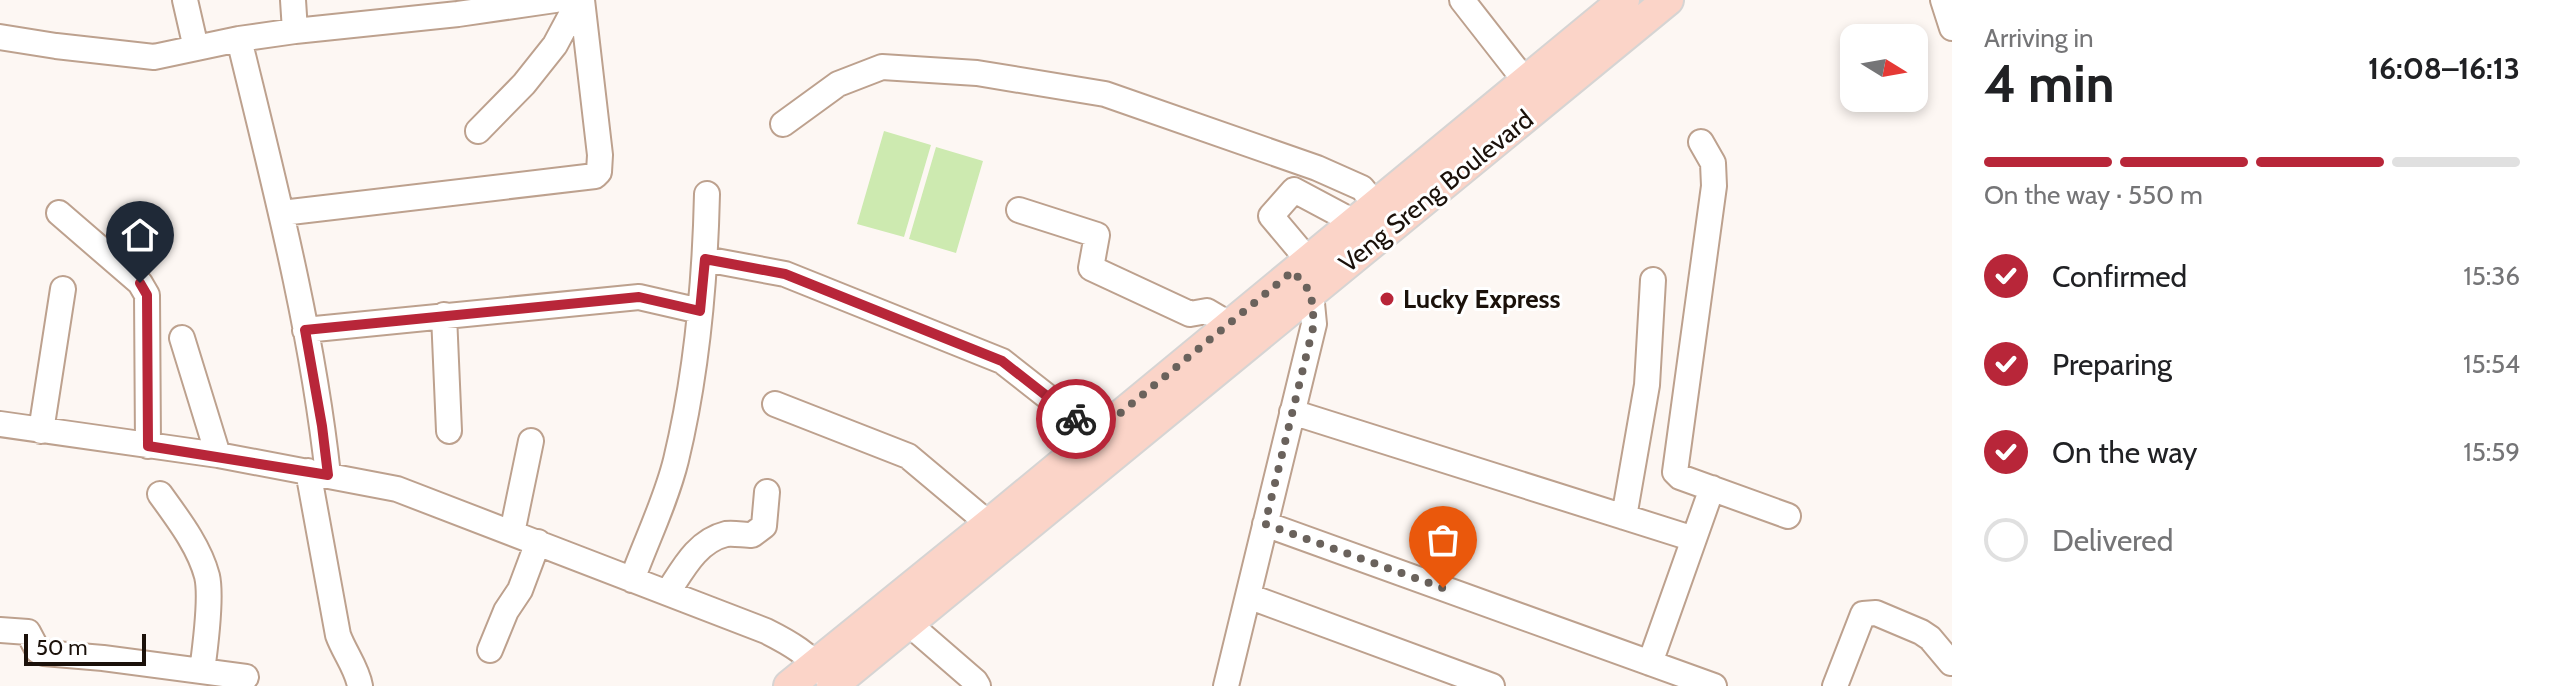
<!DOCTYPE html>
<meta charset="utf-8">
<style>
:root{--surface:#fff;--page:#f2f2f2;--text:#202124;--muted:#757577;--line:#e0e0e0;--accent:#b82639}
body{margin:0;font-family:Cabin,sans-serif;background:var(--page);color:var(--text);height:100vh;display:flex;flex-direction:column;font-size:30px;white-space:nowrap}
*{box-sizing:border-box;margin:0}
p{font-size:26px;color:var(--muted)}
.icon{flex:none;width:44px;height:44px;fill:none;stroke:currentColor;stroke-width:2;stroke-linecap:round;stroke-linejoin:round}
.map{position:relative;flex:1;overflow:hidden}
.side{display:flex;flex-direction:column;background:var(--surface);width:600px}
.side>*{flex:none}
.needle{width:52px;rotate:101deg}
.buttons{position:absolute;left:1840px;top:24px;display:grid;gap:16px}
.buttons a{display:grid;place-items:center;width:88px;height:88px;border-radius:16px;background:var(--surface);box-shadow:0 4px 12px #0003;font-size:40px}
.scale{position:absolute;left:24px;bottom:20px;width:122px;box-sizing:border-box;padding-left:8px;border:4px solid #1b110a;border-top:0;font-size:22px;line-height:28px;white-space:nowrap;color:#1b110a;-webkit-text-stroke:6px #fff;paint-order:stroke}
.pin{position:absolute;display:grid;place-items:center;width:68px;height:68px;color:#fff;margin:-82px -34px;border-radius:50% 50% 50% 0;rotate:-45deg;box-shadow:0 0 8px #0007}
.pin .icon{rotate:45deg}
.courier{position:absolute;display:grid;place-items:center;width:80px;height:80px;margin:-40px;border:6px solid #b82639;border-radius:50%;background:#fff;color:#222;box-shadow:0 2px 10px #0007}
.head em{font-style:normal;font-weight:800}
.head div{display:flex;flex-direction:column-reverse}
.head{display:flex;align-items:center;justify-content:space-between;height:136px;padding:0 32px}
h1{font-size:52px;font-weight:800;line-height:60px}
.bar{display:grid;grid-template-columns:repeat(4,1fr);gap:12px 8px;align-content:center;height:96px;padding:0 32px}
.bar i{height:10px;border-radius:6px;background:var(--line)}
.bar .active{background:var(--accent)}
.bar p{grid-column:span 4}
ol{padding:0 32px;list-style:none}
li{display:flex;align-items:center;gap:24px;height:88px}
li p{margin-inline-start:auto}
li .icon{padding:8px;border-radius:50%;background:var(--accent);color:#fff;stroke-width:4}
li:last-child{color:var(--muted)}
li i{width:44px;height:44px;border:4px solid var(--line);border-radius:50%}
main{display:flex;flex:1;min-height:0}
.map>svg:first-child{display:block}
.green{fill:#cdeab0}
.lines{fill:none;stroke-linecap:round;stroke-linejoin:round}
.minor-casing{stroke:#bda18e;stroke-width:28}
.major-casing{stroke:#d6d4d3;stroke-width:34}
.minor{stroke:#fff;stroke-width:24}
.major{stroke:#fbd4c8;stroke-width:30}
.done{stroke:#6a625c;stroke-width:8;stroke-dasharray:0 14.4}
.route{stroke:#b82639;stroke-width:10}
.poi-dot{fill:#b82639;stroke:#fff;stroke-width:3}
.labels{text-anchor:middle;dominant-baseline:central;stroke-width:6;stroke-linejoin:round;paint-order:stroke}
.street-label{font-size:26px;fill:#1b110a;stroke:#fff}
.poi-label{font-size:26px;font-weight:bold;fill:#1b110a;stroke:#fff;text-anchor:start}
</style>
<main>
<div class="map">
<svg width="1952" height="686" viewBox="0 0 1952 686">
<rect width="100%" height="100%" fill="#fdf7f3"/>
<path class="green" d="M884 131 931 145 904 237 857 224Z
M936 147 983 161 956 253 909 239Z"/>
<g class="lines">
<defs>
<path id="minor" d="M185 0 196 48
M293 0 295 31
M1462 0 1537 96
M1943 0 1952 28
M0 37 56 46 154 57 239 39 295 31 458 14 555 0
M239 39C274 183 312 328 328 475
M783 124 838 84 882 67 977 73 1105 94 1317 168 1362 188 1375 204
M478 131 524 84 555 45 579 0
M1701 142 1713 163 1714 186 1675 472 1680 477 1788 516
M1019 210 1097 235 1091 268 1190 314 1207 311 1229 324
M59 213 140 283 147 295 148 446
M282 213 595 176 599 172 600 155 582 0
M705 259 785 274 1002 361 1095 434
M1308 260 1271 216 1294 190 1354 222
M444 315 449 431
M305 330 639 297 700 311
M182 338 218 455
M775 404 908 456 989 524
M1292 412 1694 539
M0 424 218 455 397 489 766 631C790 643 809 654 826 676
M41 431 63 289
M308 471 338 635C344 652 357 668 360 686
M160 494C178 519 199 546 207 576 212 597 205 649 202 671
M1624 517 1647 385 1653 280
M1265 524 1714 686
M512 533 531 441
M632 580C646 541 666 501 676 460 697 373 705 283 707 194
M668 592C683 569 697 541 726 534 734 533 744 535 752 535L764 526 767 492
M1248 596 1492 686
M908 623 975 681 978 686
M0 630 28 632 38 651 44 653 103 658 246 677
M490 650 506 611 520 590 538 542
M1650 663 1712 488
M1226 686 1314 324 1311 293 1303 282
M1835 686 1863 614 1876 613 1921 632 1930 638 1951 663"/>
<path id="major" d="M789 686 989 524 1624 0
M832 686 1668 0"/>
</defs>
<use href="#minor" class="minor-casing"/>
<use href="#major" class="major-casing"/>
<use href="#minor" class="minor"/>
<use href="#major" class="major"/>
</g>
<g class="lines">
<path class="done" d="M1076 419 1095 434 1293 271 1311 293 1314 324 1265 524 1443 588"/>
<path class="route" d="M140 283 147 295 148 446 328 475 322 426 305 330 639 297 700 311 705 259 785 274 1002 361 1076 419"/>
</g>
<circle class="poi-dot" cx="1387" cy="299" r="8"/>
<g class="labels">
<g class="street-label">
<text transform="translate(1436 191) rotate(-39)">Veng Sreng Boulevard</text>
</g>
<g class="poi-label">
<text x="1403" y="299">Lucky Express</text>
</g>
</g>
</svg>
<div class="buttons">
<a><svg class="needle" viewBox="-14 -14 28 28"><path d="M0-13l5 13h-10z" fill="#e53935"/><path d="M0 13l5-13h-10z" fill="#757577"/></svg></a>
</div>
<div class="scale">50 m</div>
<div class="pin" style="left:1443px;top:588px;background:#ea580c"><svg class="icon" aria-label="bag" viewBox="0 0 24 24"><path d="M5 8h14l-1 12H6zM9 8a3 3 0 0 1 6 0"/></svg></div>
<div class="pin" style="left:140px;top:283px;background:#1f2937"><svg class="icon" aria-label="home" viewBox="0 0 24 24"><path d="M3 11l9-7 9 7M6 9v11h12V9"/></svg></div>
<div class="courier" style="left:1076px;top:419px"><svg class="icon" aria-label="bike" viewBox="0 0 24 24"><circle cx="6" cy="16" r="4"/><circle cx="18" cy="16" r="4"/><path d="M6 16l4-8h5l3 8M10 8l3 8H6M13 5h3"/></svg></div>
</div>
<section class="side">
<div class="head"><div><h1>4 min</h1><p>Arriving in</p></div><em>16:08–16:13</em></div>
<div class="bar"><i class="active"></i><i class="active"></i><i class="active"></i><i></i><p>On the way · 550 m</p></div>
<ol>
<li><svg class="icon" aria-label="check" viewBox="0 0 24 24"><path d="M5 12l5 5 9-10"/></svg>Confirmed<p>15:36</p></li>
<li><svg class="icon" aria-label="check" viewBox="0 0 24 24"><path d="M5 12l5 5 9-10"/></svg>Preparing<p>15:54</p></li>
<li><svg class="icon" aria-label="check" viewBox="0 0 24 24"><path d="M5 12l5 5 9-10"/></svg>On the way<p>15:59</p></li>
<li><i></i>Delivered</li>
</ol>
</section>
</main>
